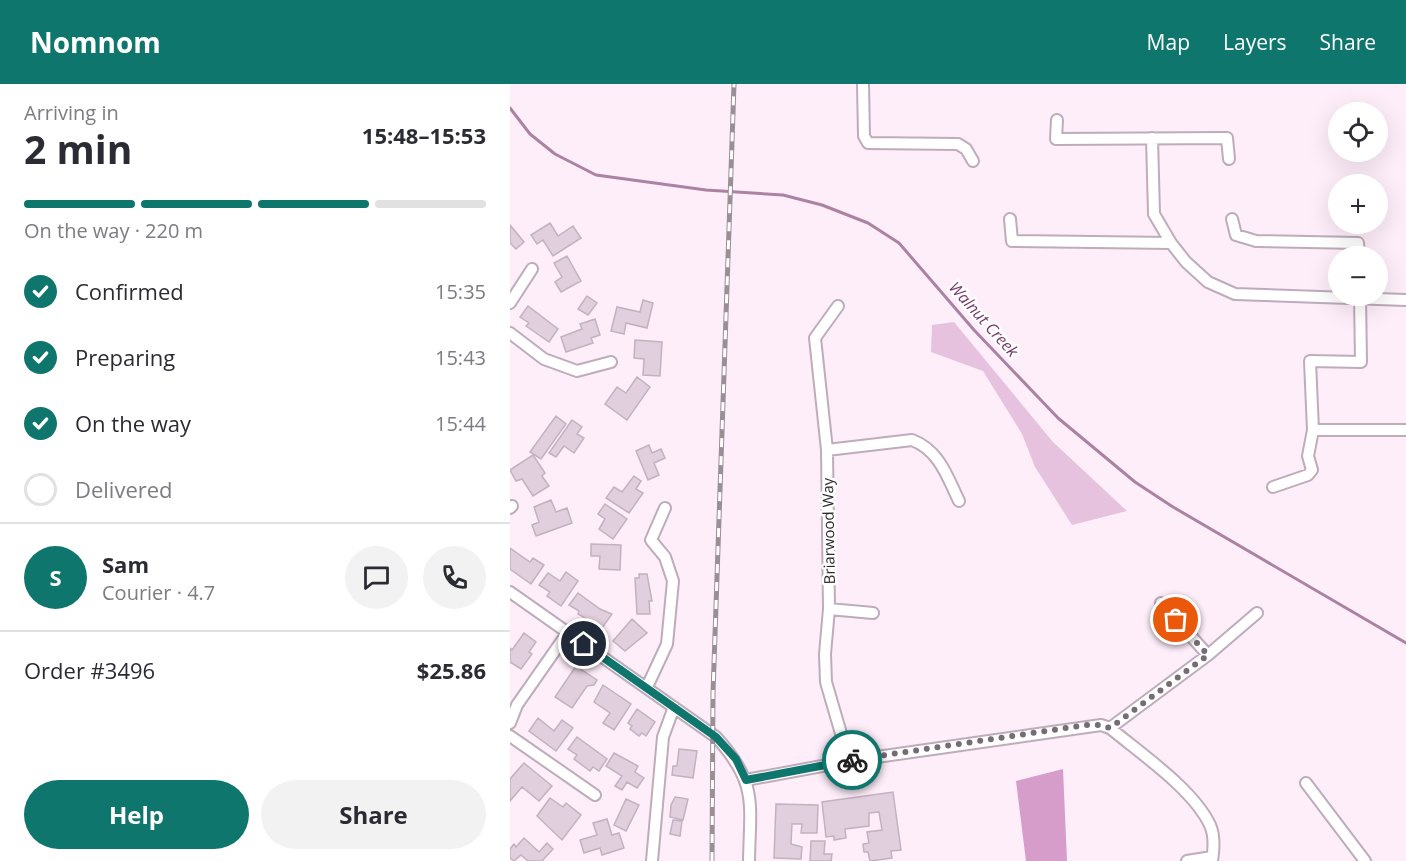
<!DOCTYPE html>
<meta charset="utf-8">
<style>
:root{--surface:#fff;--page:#f2f2f3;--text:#2b2b33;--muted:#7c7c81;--line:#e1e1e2;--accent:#0f766e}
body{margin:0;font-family:"Open Sans",sans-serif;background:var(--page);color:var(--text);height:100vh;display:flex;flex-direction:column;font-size:22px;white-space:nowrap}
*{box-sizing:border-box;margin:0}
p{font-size:20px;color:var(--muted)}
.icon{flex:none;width:33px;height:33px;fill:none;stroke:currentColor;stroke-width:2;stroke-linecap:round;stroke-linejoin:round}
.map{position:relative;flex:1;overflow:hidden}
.details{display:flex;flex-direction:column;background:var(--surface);width:510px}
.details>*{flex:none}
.fabs{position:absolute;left:818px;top:18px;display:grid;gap:12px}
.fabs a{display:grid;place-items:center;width:60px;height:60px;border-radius:50%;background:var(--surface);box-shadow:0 6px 24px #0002;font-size:30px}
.pin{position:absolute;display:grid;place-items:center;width:51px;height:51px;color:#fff;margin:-26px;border:3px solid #fff;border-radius:50%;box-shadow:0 2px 6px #0007}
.courier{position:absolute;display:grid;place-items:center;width:60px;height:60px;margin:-30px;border:4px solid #0f766e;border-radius:50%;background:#fff;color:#222;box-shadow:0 2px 8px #0007}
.headline em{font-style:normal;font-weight:700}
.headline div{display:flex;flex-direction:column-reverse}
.headline{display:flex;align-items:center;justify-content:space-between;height:102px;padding:0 24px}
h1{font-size:39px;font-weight:700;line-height:45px}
.bar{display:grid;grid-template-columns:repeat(4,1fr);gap:9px 6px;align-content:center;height:72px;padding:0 24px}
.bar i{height:8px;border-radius:4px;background:var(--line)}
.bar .on{background:var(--accent)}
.bar p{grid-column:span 4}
.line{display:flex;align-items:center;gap:15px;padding:0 24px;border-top:2px solid var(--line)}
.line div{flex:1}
.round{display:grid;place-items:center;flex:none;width:63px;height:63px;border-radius:32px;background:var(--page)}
ol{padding:0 24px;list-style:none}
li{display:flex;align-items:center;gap:18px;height:66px}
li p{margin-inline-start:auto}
li .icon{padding:6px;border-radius:50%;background:var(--accent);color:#fff;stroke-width:4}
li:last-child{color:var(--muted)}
li i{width:33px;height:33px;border:3px solid var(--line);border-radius:50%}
.button{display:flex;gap:12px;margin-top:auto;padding:12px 24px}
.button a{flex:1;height:69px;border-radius:36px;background:var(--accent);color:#fff;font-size:24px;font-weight:700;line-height:69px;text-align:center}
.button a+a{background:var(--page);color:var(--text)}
header{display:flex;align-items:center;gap:36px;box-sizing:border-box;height:84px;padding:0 30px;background:var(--accent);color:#fff}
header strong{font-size:28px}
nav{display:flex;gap:33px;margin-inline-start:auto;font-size:21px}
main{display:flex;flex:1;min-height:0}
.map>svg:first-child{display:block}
.green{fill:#e7c2df}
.forest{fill:#d69dca}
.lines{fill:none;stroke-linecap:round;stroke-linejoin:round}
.stream{stroke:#ab82a2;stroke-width:3}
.building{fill:#e2cfdd;stroke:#c3b1bf;stroke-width:1.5}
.minor-casing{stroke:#beacba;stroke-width:14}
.minor{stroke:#fff;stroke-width:10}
.rail-casing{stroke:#9a8e97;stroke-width:5}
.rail{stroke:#fff;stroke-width:3;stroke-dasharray:9;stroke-linecap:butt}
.done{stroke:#766c74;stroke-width:6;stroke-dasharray:0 10.8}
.route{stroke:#0f766e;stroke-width:8}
.labels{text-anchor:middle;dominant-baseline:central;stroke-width:5;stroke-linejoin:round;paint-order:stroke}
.street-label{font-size:15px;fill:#2d262c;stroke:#fff}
.water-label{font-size:16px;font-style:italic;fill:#77356c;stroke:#fff}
</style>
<header>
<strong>Nomnom</strong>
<nav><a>Map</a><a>Layers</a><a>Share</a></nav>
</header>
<main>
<section class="details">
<div class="headline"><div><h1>2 min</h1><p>Arriving in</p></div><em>15:48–15:53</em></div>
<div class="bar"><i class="on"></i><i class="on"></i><i class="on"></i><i></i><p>On the way · 220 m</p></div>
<ol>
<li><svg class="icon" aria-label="check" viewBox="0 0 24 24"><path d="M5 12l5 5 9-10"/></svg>Confirmed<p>15:35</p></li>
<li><svg class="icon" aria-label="check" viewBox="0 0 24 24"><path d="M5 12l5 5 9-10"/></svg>Preparing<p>15:43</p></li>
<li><svg class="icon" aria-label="check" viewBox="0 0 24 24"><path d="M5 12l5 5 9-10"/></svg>On the way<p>15:44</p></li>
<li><i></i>Delivered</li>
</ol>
<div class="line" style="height:108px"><b class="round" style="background:var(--accent);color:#fff">S</b><div><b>Sam</b><p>Courier · 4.7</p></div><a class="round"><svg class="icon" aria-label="chat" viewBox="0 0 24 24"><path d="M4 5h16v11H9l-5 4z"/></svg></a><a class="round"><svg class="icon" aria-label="phone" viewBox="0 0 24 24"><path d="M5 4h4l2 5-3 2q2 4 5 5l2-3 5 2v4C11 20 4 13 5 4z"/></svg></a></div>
<div class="line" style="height:78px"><div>Order #3496</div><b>$25.86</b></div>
<div class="button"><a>Help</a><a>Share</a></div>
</section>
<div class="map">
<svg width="896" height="777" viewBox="0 0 896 777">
<rect width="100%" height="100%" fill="#feeefa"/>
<path class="green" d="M444 238 543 358 617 427 562 441 525 383 512 350 473 287 421 268 422 241Z"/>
<path class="forest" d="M553 685 557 777H516L506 697Z"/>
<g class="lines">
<path class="stream" d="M0 24 20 50 45 70 86 91 196 106 273 111 312 121 358 139 389 159 464 246 548 334 625 398 663 423 896 559"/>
</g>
<path class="building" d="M40 139 48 152 63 142 71 154 43 172 33 156 27 160 21 151Z
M0 141 14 158 6 165 0 159Z
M57 172 71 197 51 208 45 198 52 193 44 179Z
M77 212 87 219 78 231 68 225Z
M133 216 143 219 137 244 116 239 114 250 101 247 107 223 130 228Z
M18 222 48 245 39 258 16 242 19 239 10 233Z
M85 235 90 251 81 254 83 259 56 268 51 253 72 245 70 240Z
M125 256 152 258 150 292 133 291 134 275 124 274Z
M127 293 140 303 117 336 95 320 107 303 116 309Z
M46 332 56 340 31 375 20 368Z
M62 336 72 343 67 350 74 354 64 369 54 362 46 373 39 369Z
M139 361 142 369 151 365 155 374 144 379 149 391 138 396 126 367Z
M23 371 35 389 32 392 39 402 23 412 12 395 6 397 0 386Z
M124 392 131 397 126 405 133 409 119 429 96 414 104 403 112 408Z
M41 416 46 428 57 424 62 439 26 452 22 441 29 438 24 423Z
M95 420 117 435 103 455 89 445 95 435 88 430Z
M81 460 111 461 110 486 89 485 90 472H81Z
M0 464 20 478 23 474 34 481 21 500 0 485Z
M56 488 68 497 51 522 37 512 40 508 29 501 38 489 50 497Z
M129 490H137L142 517H139L140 530H127L125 494H129Z
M68 509 90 525 102 530 92 544 68 530 69 527 59 521Z
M122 535 137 549 115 567 103 557Z
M14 549 26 558 19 568 22 570 11 585 0 578V564L2 566Z
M66 582 87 596 84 601 77 602 62 624 45 613Z
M93 601 121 620 104 646 93 639 100 629 84 618Z
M127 625 145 638 136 652 132 649 129 652 120 645 122 642 118 639Z
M28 634 44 647 52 636 63 644 46 667 19 647Z
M67 653 97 675 89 687 83 683 80 687 64 675 67 671 58 665Z
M169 665 187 667 183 694 162 691 163 682H167Z
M104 669 128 682 125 688 134 694 127 704 117 698 112 706 105 702 112 692 96 682Z
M14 679 42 702 29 717 12 703 0 717V695Z
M383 708 391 766 381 767 382 774 360 777 358 768H354L353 760 359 759 357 748 372 746 369 728 359 729V742L335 745 336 754 324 756V752L316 753 312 718Z
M165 713 178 715 173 736 160 733 161 721Z
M40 714 53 723 56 719 71 731 52 756 27 732Z
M116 715 129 721 116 747 104 741Z
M266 720 308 721 307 749H291L292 740H282L281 760 292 763 291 775 264 774Z
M97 735 102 751 109 749 114 764 92 771 90 764 74 769 70 756 87 751 83 739Z
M163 736 172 737 170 752 160 750Z
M14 754 29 768 37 759 43 765 32 777H18L11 771 4 777 0 774V765L4 760 6 763Z
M301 757H315L314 770H322L321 777H300Z"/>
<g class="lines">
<defs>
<path id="minor" d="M353 0 354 52 358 59 448 60 456 65 463 77
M547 36 546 55 717 54 719 75
M642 54 644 130 661 159 676 178 698 198 725 210 896 216
M500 135 502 157 661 159
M722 135 726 151 746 157 848 159 849 172
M0 219 22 185
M328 222 305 254 317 366 319 525 315 570 316 598 339 677
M0 249 34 275 67 287 101 278
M803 346H896
M317 366 402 356C429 366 437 392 449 417
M763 403 798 391 802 386 798 372 803 346 800 277 851 278 850 212
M0 424 2 422
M0 508 206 653C248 699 240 719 239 777
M651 519 698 571
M319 525 363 529
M137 603 157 560 163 497 155 473 141 456 155 424
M0 639 7 621 58 548
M600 644 698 571 747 529
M0 652 85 711
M236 696 339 677 591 641 600 644C630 669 683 705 700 741 705 752 704 765 702 777
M796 699 855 777
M142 777 153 653 164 623
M677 777 702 773"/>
</defs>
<use href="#minor" class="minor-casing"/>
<use href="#minor" class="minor"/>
<defs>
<path id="rail" d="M202 777 203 609 224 0"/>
</defs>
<use href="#rail" class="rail-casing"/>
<use href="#rail" class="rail"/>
</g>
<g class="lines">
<path class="done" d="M342 676 576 641H591L600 644 698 571 666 536"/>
<path class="route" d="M74 560 206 653 226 675 236 696 342 676"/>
</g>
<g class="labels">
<g class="street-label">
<text transform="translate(318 447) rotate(-91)">Briarwood Way</text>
</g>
<g class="water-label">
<text transform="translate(474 235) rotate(48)">Walnut Creek</text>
</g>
</g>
</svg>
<div class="fabs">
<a><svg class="icon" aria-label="locate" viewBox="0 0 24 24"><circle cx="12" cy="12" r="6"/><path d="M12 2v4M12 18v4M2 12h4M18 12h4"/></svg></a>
<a>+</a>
<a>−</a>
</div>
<div class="pin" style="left:666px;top:536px;background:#ea580c"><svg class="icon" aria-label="bag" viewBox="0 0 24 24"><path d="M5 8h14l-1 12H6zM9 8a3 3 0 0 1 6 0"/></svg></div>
<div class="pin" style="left:74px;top:560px;background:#1f2937"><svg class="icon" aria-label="home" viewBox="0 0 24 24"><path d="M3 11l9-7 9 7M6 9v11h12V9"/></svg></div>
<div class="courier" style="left:342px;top:676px"><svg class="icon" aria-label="bike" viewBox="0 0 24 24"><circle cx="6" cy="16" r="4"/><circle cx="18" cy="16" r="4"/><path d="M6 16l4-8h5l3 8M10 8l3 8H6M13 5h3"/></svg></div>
</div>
</main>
